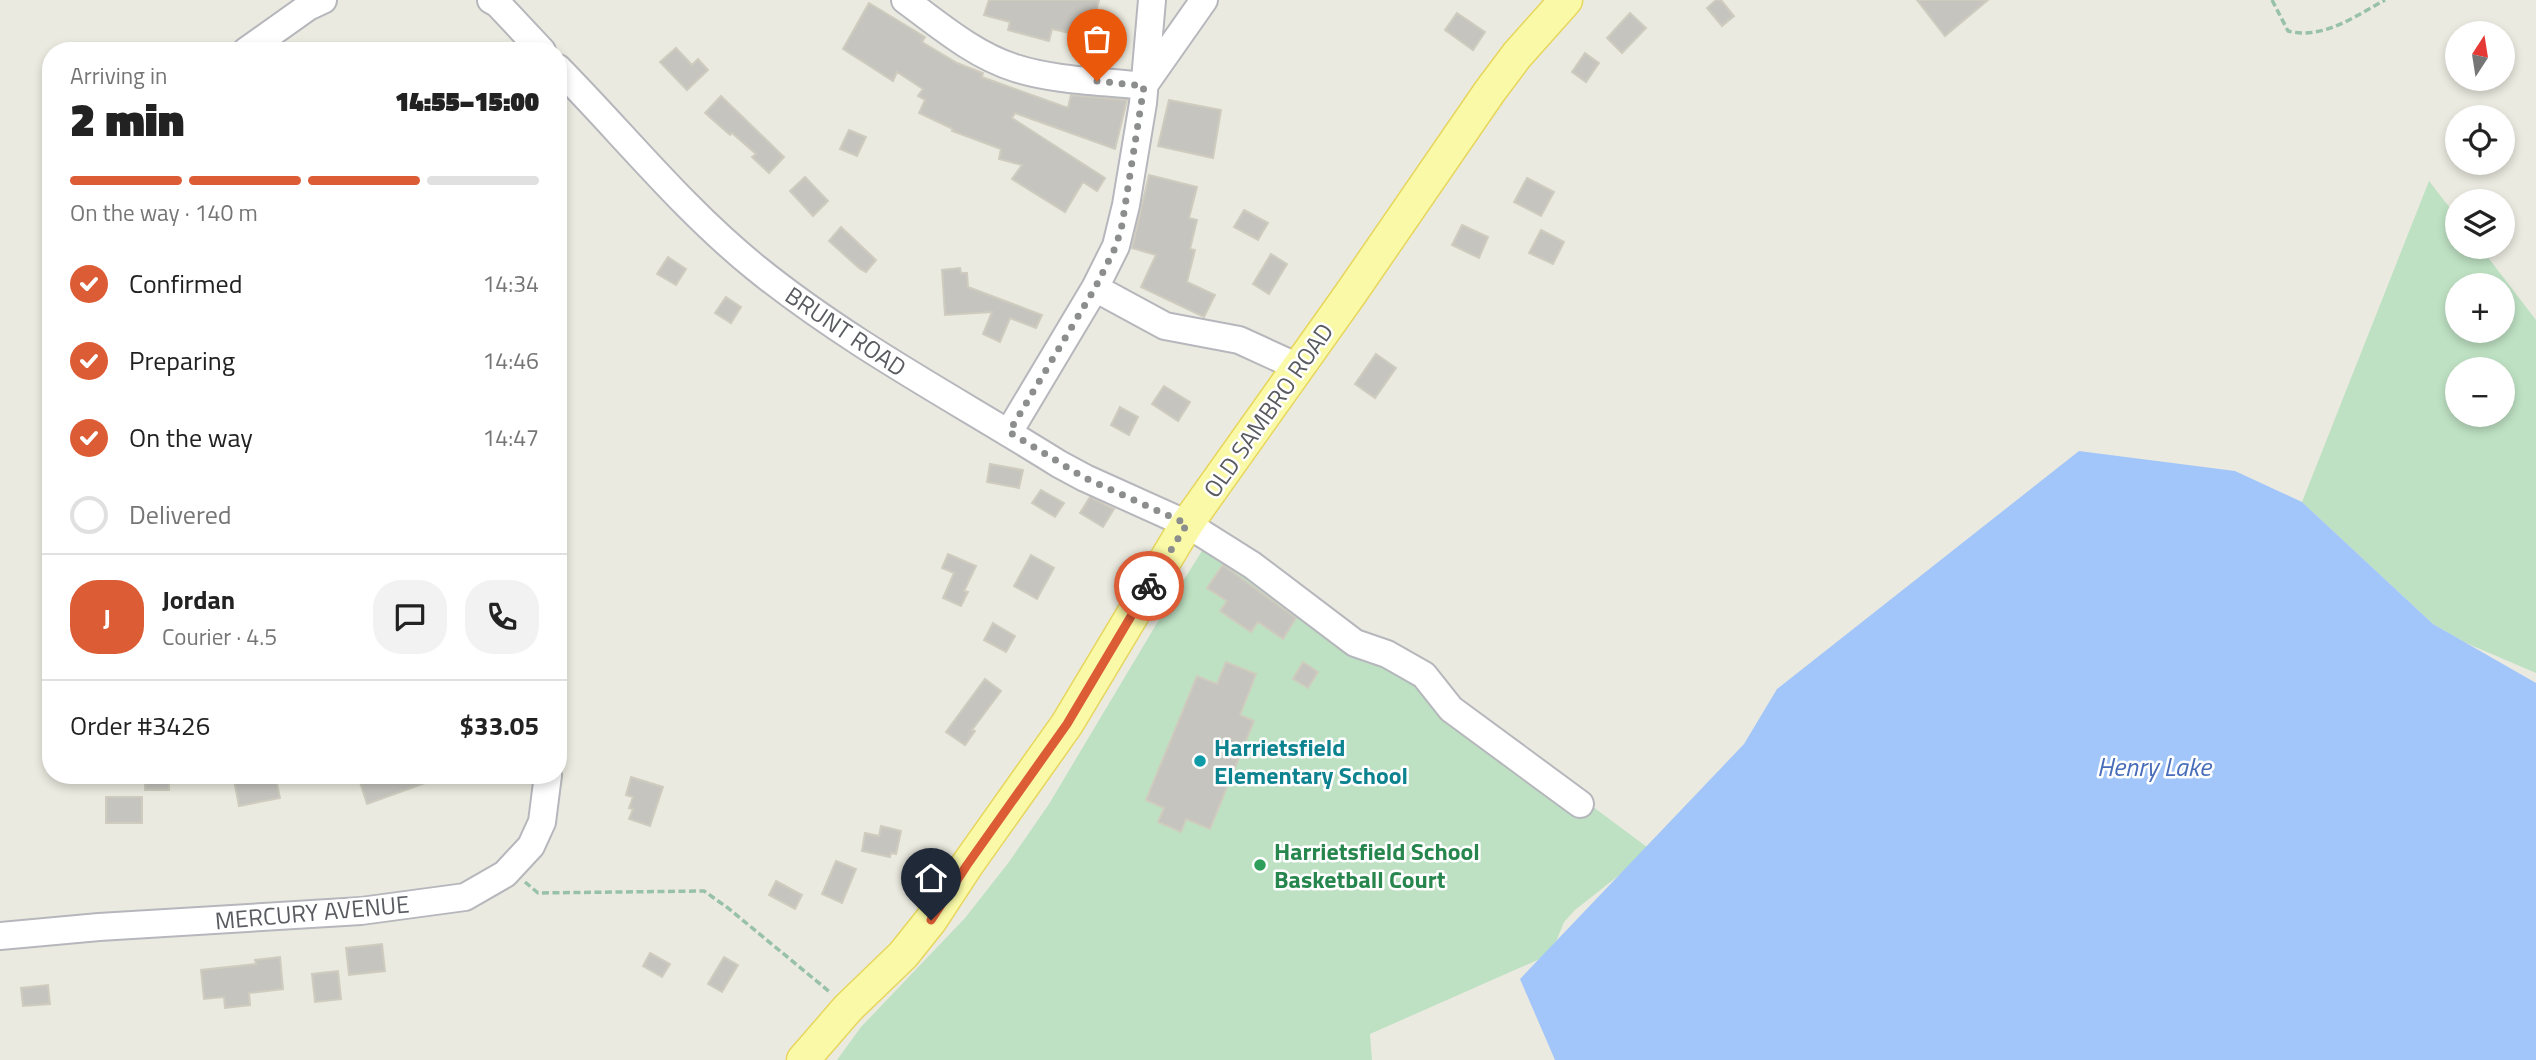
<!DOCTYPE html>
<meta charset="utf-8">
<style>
:root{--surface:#fff;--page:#f2f2f2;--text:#222;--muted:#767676;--line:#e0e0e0;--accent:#dc5c35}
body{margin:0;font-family:"Titillium Web",sans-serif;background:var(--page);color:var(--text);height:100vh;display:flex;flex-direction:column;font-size:26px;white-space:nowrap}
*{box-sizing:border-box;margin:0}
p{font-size:23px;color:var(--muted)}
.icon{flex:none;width:38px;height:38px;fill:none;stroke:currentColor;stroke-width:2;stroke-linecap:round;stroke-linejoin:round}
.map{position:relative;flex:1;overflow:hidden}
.details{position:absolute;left:42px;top:42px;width:525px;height:742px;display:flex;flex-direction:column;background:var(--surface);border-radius:28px;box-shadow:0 4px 10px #0003}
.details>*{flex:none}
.needle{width:46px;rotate:12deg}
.buttons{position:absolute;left:2445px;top:21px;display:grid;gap:14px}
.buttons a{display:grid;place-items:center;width:70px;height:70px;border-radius:50%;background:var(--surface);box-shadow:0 4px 10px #0003;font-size:35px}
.pin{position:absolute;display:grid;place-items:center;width:60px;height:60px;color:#fff;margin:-72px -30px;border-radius:50% 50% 50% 0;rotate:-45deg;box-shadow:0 0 7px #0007}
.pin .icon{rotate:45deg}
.courier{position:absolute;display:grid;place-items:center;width:70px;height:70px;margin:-35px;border:5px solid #dc5c35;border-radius:50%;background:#fff;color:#222;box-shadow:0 2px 9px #0007}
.summary em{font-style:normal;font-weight:800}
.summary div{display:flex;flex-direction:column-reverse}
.summary{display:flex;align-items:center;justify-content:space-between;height:119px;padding:0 28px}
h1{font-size:46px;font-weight:800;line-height:52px}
.bar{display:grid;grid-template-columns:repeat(4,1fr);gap:10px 7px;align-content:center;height:84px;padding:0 28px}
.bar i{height:9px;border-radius:5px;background:var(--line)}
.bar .current{background:var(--accent)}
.bar p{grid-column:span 4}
.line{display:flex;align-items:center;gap:18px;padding:0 28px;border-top:2px solid var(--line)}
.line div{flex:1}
.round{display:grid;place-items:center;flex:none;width:74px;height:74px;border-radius:28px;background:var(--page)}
ol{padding:0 28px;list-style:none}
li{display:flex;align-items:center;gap:21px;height:77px}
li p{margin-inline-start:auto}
li .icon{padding:7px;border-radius:50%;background:var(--accent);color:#fff;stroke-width:4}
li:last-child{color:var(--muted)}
li i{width:38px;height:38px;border:4px solid var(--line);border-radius:50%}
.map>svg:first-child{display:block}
.green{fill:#bee1c3;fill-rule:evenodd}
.water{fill:#a2c6f9}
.building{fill:#c6c4be;stroke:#cfccbf;stroke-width:2}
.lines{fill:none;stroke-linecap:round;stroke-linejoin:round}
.minor-casing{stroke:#b6b7bc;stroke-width:30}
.major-casing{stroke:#e7d65d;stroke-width:35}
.path{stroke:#98c1aa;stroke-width:3.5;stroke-dasharray:7 3.5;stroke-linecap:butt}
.minor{stroke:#fff;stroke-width:26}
.major{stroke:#f9f9a7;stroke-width:32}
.done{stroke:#8c8d8d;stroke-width:7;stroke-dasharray:0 12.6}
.route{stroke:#dc5c35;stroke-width:9}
.culture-dot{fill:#0f9aa8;stroke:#fff;stroke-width:2.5}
.leisure-dot{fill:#2e9e5b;stroke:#fff;stroke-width:2.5}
.labels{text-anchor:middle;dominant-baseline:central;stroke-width:5;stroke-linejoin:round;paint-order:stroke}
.street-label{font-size:24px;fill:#595b60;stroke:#fff}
.culture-label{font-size:24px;font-weight:bold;fill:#0d838f;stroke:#fff;text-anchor:start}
.leisure-label{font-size:24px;font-weight:bold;fill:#27864d;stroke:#fff;text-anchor:start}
.water-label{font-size:26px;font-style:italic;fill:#486db9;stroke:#fff}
</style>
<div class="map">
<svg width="2536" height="1060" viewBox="0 0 2536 1060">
<rect width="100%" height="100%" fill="#ebeae0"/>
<path class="green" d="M2429 181 2457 217V247H2480L2536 320V673L2466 643 2433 624 2302 502ZM2457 285H2502V331H2457ZM2457 369H2502V415H2457Z
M1217 527 1651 850 1575 910 1564 922 1551 954 1370 1034 1372 1060H837L861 1027 965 918 1009 862 1049 804 1163 613Z"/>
<path class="water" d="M2079 451 2235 471 2302 502 2433 624 2536 683V1060H1555L1520 979 1744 744 1777 689Z"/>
<path class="building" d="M989 0H1099L1095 17 1119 22 1114 43 1052 29 1049 41 1008 30 1010 22 984 15Z
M1716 0H1721L1734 16 1722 26 1707 8Z
M1917 0H1988L1945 36Z
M869 3 925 37 922 42 957 63 983 73 982 77 1068 108 1071 95 1127 100 1115 149 1015 113 1012 118 1105 178 1097 191 1083 182 1065 212 1012 179 1022 165 999 159 1001 149 952 131 953 129 919 113 925 100 918 96 923 89 897 72 893 81 843 49Z
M1457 13 1485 32 1473 50 1445 30Z
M1630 13 1646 28 1622 53 1607 38Z
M676 48 692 65 698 59 708 70 687 90 660 62Z
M1585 53 1599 63 1586 82 1572 72Z
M721 96 784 157 769 173 752 157 756 154 732 133 730 135 705 113Z
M1169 100 1221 110 1213 158 1158 146Z
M849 130 866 137 857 156 840 149Z
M1149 175 1197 187 1189 218 1197 220 1190 249 1195 250 1187 282 1215 295 1204 317 1141 287 1156 255 1132 248Z
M805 177 828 201 813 216 790 191Z
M1527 178 1554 192 1541 216 1514 202Z
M1244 210 1268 223 1258 240 1234 227Z
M1462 225 1488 237 1479 258 1452 245Z
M841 227 876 260 866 272 860 269 829 241Z
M1541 230 1564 242 1553 264 1529 253Z
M1271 254 1287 264 1269 294 1253 284Z
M668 257 686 269 676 285 657 274Z
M960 268 961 273H967L968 287 1042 315 1036 328 1010 318 1000 342 983 334 992 312 945 315 942 270Z
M726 297 741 307 731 323 715 313Z
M1376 354 1396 368 1375 398 1355 384Z
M1164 386 1190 402 1178 421 1152 404Z
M1120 407 1138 417 1129 435 1111 425Z
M990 464 1023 470 1019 488 987 482Z
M1041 490 1064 503 1055 517 1032 503Z
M1090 497 1114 509 1103 527 1080 513Z
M948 554 976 566 964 591 968 592 961 606 943 598 954 573 942 568Z
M1031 555 1054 568 1037 599 1014 586Z
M1223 565 1296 618 1283 639 1258 622 1251 632 1220 611 1227 601 1207 588Z
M993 623 1015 636 1006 652 984 640Z
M1226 662 1256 674 1240 715 1254 721 1210 829 1186 819 1181 832 1158 822 1164 808 1146 800 1197 676 1217 684Z
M1303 662 1318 672 1308 688 1293 679Z
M985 679 1001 691 972 730 975 731 965 745 946 732Z
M145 775H169V790H145Z
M255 775H275L280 798 239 806 234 780Z
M370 775H441L442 777 367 804 359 779Z
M631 777 663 787 650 826 629 819 633 809 629 808 633 797 626 795Z
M106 797H142V823H106Z
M881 826 901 831 896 854 891 853 890 857 862 851 865 833 879 836Z
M836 861 856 869 842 903 822 894Z
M776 881 802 895 795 909 769 895Z
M382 944 385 971 349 975 346 948Z
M650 953 670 964 662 977 643 966Z
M280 957 283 989 249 993 250 1005 225 1008 224 997 204 999 201 970 256 964 255 960Z
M724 957 738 965 722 992 708 984Z
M338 971 341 999 315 1002 312 974Z
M48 985 50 1004 23 1006 21 988Z"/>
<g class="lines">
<defs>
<path id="minor" d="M491 0 498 4 542 51
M905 0C939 25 974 55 1015 68 1056 81 1102 81 1144 86
M246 51 308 7 323 0
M558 68C623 134 683 209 756 268 850 344 957 400 1059 464L1085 478 1187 524 1252 565 1355 643 1387 654 1424 675 1451 709 1580 804
M1145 84 1204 0
M1095 288 1165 326 1239 340 1298 367
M1009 432 1095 288 1116 246 1126 205 1143 103 1152 0
M0 936 99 927 361 911 465 897 505 874 531 846 542 822 548 775"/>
<path id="major" d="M803 1060 848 1008 903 955 931 920 967 865 1067 724 1187 524 1351 293 1490 91 1517 55 1566 0"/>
</defs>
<use href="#minor" class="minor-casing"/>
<use href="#major" class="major-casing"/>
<path class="path" d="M2272 0 2288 31C2323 40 2355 16 2385 0
M525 882 538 893 704 891 728 908 831 993"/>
<use href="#minor" class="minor"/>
<use href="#major" class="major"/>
</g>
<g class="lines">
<path class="done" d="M1097 81 1144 86 1122 225 1116 246 1095 288 1009 432 1085 478 1187 524 1149 586"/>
<path class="route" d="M931 920 967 865 1067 724 1149 586"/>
</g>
<circle class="culture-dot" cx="1200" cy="761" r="7"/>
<circle class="leisure-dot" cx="1260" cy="865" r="7"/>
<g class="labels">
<g class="street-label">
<text transform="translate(846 331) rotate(34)">BRUNT ROAD</text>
<text transform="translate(1268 410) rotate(-55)">OLD SAMBRO ROAD</text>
<text transform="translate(312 912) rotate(-5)">MERCURY AVENUE</text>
</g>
<g class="culture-label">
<text x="1214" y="747">Harrietsfield<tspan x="1214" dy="28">Elementary School</tspan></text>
</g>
<g class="leisure-label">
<text x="1274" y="851">Harrietsfield School<tspan x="1274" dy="28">Basketball Court</tspan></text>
</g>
<g class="water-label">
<text x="2154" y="766">Henry Lake</text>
</g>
</g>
</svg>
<div class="buttons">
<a><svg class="needle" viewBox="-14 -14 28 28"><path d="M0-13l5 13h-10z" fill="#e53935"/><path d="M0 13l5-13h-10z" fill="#767676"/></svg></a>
<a><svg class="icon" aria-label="locate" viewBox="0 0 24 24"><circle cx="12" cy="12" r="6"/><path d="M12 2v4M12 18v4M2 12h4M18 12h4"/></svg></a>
<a><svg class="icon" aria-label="layers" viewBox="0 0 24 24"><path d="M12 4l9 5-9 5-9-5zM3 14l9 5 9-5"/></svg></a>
<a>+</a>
<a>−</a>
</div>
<div class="pin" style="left:1097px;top:81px;background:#ea580c"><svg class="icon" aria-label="bag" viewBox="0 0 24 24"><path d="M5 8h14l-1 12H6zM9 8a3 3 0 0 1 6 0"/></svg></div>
<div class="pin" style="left:931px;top:920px;background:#1f2937"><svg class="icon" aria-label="home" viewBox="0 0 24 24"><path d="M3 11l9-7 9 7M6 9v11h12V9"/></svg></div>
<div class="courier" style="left:1149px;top:586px"><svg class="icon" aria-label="bike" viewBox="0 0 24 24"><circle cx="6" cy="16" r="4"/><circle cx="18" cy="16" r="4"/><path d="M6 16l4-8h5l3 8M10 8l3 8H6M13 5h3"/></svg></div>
<section class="details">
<div class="summary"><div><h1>2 min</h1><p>Arriving in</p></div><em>14:55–15:00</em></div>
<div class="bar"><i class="current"></i><i class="current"></i><i class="current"></i><i></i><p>On the way · 140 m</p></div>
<ol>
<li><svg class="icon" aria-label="check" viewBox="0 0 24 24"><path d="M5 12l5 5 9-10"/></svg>Confirmed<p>14:34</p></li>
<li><svg class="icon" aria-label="check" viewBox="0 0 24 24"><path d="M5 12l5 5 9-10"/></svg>Preparing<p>14:46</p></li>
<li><svg class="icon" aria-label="check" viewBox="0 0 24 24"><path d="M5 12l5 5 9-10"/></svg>On the way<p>14:47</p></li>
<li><i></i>Delivered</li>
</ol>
<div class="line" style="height:126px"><b class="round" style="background:var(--accent);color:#fff">J</b><div><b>Jordan</b><p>Courier · 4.5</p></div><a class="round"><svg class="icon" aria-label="chat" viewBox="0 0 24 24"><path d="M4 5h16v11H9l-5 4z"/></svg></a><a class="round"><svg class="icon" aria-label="phone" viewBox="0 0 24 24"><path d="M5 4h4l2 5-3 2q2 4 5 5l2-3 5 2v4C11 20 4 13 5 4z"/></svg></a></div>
<div class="line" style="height:91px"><div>Order #3426</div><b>$33.05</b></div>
</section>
</div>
